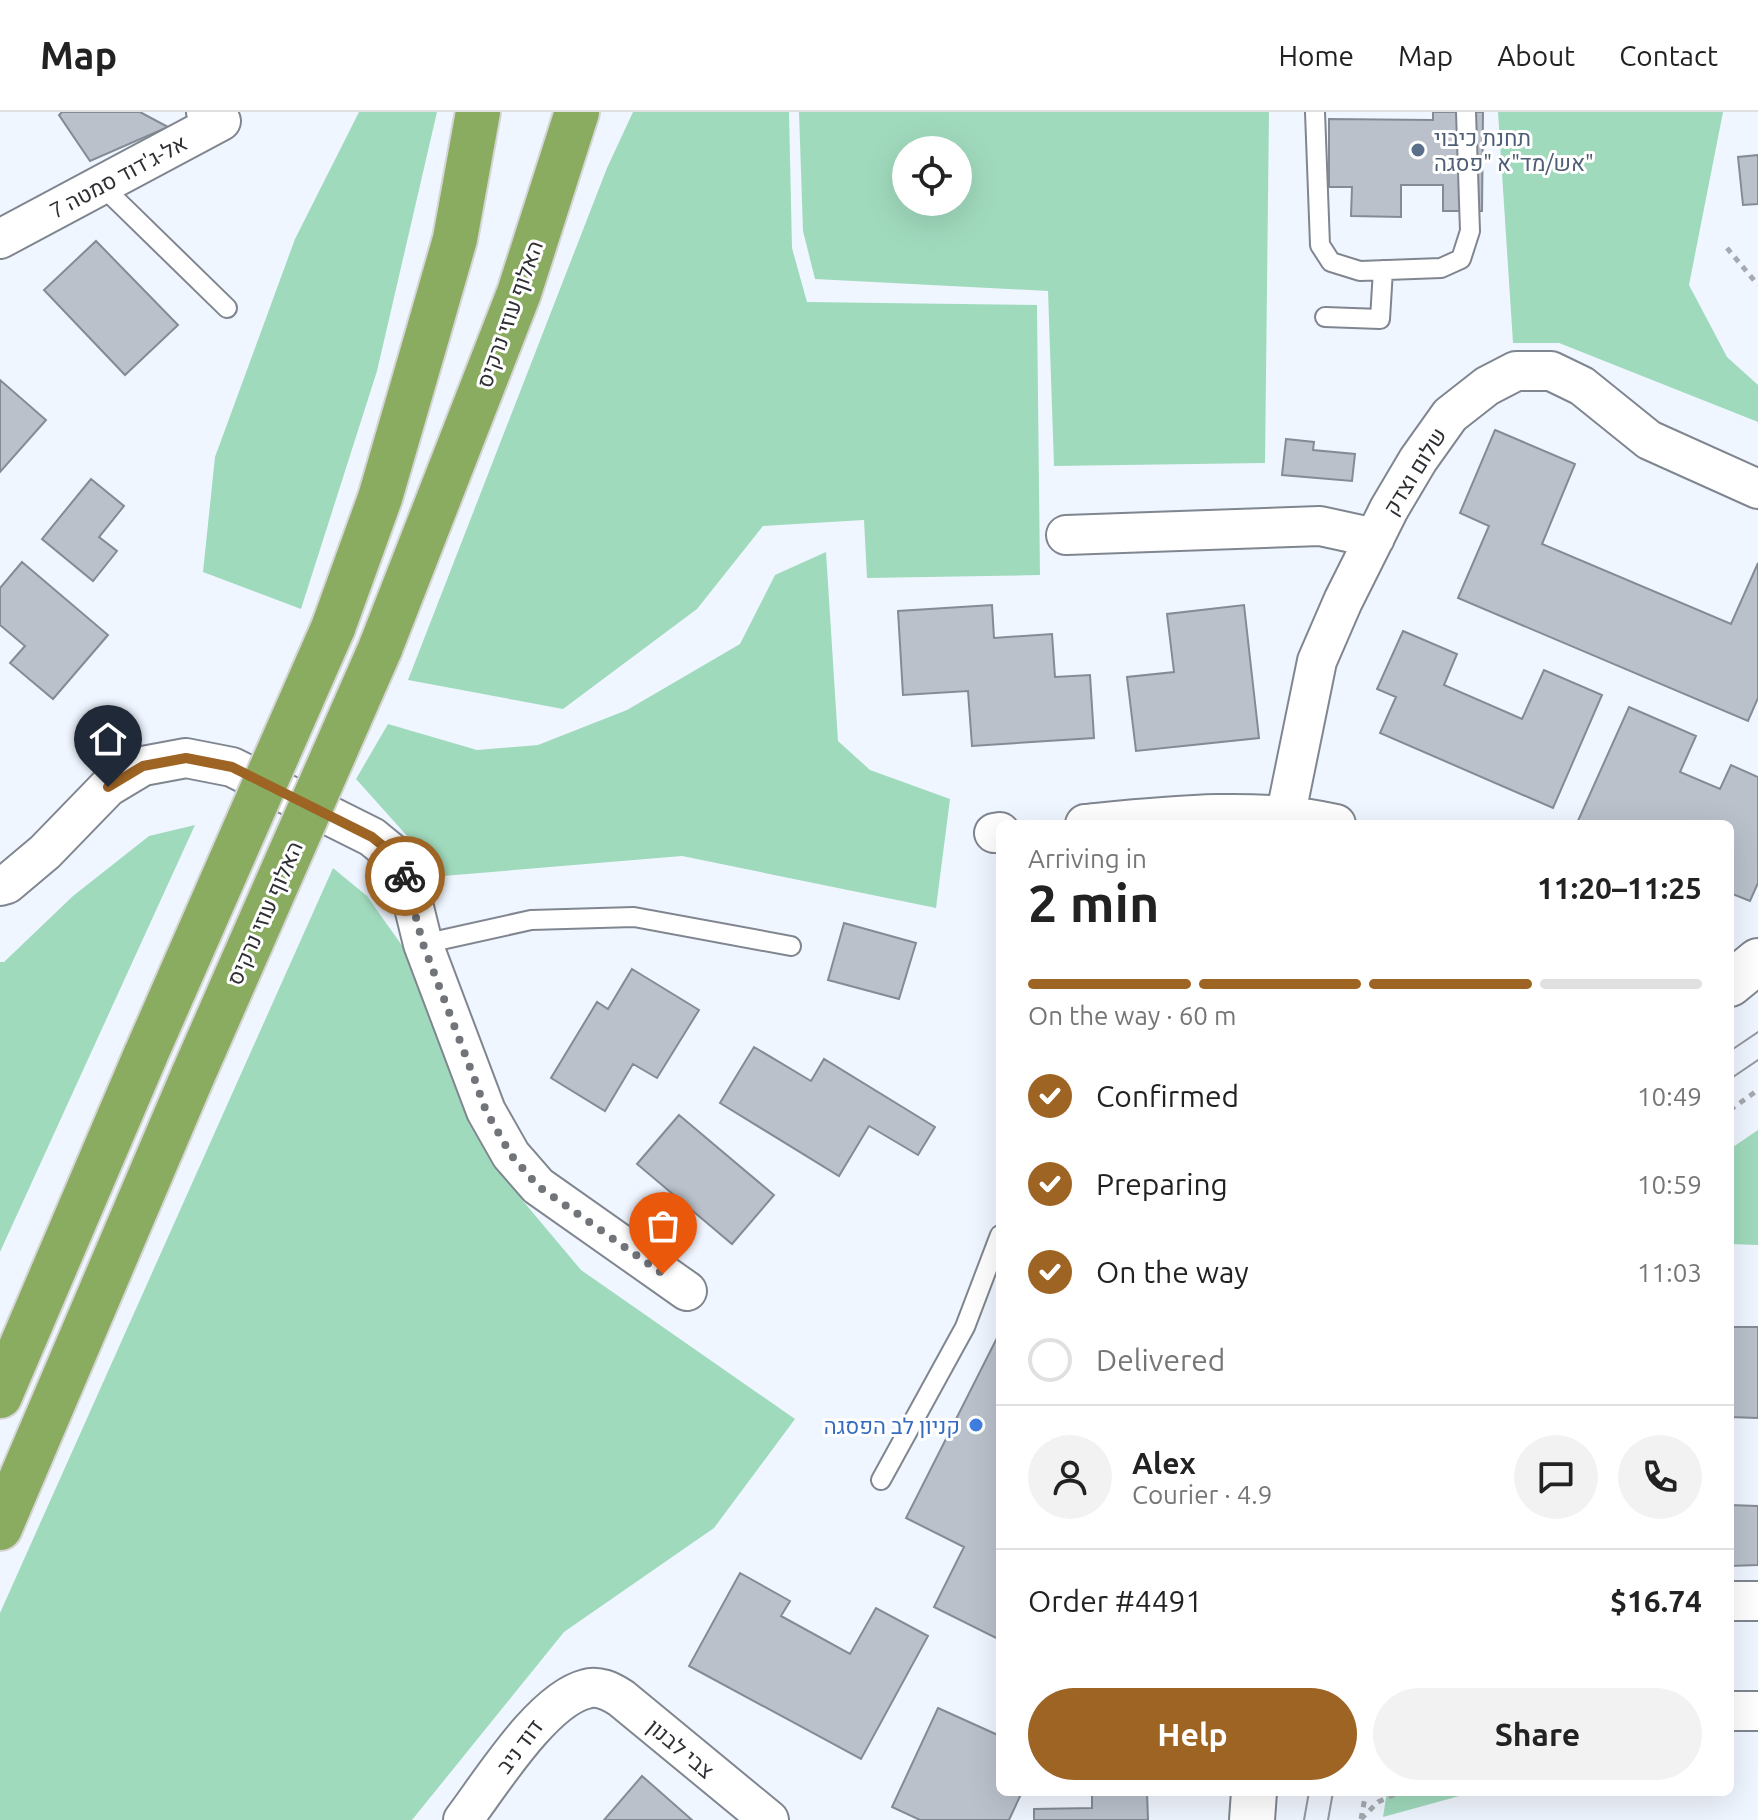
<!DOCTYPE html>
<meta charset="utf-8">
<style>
:root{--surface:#fff;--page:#f2f2f2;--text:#222;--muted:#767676;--line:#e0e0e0;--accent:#9e6423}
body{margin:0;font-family:Ubuntu,Heebo,sans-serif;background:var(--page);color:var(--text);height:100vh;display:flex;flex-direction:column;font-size:30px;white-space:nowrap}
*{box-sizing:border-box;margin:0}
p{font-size:26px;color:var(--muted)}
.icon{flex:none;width:44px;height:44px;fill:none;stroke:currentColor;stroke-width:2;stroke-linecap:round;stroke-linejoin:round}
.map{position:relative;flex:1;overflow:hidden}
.details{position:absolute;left:996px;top:708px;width:738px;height:976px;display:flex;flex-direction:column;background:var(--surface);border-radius:12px;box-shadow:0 8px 32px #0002}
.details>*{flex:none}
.fabs{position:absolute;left:892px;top:24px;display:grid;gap:16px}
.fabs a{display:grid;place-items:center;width:80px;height:80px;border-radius:50%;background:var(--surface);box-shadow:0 8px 32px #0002;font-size:40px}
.pin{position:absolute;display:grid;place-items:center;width:68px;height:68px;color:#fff;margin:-82px -34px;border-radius:50% 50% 50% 0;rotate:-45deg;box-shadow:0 0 8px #0007}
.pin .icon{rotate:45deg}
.courier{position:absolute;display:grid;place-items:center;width:80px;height:80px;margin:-40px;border:6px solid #9e6423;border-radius:50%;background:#fff;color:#222;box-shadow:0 2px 10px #0007}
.summary em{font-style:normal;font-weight:600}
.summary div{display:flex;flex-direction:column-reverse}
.summary{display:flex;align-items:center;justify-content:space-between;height:136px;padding:0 32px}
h1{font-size:52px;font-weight:600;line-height:60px}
.bar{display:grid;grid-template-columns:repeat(4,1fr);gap:12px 8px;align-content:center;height:96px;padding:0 32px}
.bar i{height:10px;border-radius:6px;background:var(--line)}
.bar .selected{background:var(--accent)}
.bar p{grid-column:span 4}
.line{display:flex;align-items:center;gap:20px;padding:0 32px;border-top:2px solid var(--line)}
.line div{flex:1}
.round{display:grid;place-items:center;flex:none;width:84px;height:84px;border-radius:42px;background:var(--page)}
ol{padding:0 32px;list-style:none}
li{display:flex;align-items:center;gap:24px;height:88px}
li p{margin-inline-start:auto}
li .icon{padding:8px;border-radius:50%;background:var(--accent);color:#fff;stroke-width:4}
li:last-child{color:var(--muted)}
li i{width:44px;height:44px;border:4px solid var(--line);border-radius:50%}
.primary-button{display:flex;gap:16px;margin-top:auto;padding:16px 32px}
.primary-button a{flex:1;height:92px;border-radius:48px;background:var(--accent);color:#fff;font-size:32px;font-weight:600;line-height:92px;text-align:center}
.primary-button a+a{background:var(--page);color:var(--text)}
header{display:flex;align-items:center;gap:48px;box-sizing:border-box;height:112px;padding:0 40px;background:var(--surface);border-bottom:2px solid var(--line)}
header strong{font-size:38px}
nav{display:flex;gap:44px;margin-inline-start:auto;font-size:28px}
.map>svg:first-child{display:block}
.green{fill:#a0dabd;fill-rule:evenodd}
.building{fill:#bac1cb;stroke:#848b94;stroke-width:2}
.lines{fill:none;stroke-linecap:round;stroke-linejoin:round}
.service-casing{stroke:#80868f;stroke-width:22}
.minor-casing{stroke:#80868f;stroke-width:42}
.tertiary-casing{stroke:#80868f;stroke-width:48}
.trunk-casing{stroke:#d5d5d6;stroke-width:48}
.path{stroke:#a5aab1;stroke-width:5;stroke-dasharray:6 6;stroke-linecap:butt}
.service{stroke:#fff;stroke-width:18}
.minor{stroke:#fff;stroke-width:38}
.tertiary{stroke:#fff;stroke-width:44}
.trunk{stroke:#8aac60;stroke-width:44}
.tram{stroke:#94989f;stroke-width:2}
.trunk-bridge-casing{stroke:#d5d5d6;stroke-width:48;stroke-linecap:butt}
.trunk-bridge{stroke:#8aac60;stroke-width:44}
.done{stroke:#71757a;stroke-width:8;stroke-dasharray:0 14.4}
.route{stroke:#9e6423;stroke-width:10}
.service-dot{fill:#5c6f8a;stroke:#fff;stroke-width:3}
.shop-dot{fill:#3f7fe0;stroke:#fff;stroke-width:3}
.labels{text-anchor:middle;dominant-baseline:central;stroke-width:6;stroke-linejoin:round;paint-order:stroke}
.service-label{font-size:22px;fill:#4e5e75;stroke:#fff;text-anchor:start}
.street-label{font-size:22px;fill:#2d2f33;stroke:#fff}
.shop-label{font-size:22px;fill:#366cbe;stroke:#fff;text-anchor:end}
</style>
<header>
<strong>Map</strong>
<nav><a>Home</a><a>Map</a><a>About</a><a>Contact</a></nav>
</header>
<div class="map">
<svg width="1758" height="1708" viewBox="0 0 1758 1708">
<rect width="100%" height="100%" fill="#f0f6ff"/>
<path class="green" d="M359 0H437L377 259 301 497 203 460 215 345 295 127Z
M633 0H789L792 136 807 190 1037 193 1040 463 867 466 864 408 763 414 697 497 563 597 408 568 607 56Z
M799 0H1269L1265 351 1054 354 1048 179 815 167 803 119ZM906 38H958V90H906Z
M1498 0H1723L1689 173 1727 245 1758 273V310L1559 231H1513Z
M826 440 838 629 870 658 950 687 936 796 682 744 443 764 356 667 388 612 477 638 538 633 627 598 740 532 775 463Z
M195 713 0 1140V850H4L73 784 149 724Z
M333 756 367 784 420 859 466 980 523 1089 581 1158 795 1307 714 1416 564 1520 412 1708H0V1501Z
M1758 1018V1133L1730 1132V1037Z
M1387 1680H1474L1383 1705Z"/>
<path class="building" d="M62 0H140L168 15 90 49 59 3Z
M1433 0H1483L1482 99H1443V73H1401V105L1351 104 1352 75H1329V7L1433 8Z
M1758 43V92L1743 93 1738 45Z
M96 129 178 213 125 263 44 178Z
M0 268 46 308 0 360Z
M1495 318 1575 352 1542 432 1731 512 1758 451V586L1748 609 1458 486 1489 414 1460 401Z
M1286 327 1314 330 1313 338 1355 342 1352 369 1282 363Z
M91 367 124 394 99 425 117 439 93 469 42 427Z
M22 450 108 523 53 587 10 551 25 534 0 513V476Z
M992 493 994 526 1052 522 1055 565 1090 563 1094 626 972 634 968 579 903 583 898 499Z
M1244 493 1259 626 1136 639 1127 565 1174 560 1167 502Z
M1403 519 1457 542 1444 573 1522 607 1544 558 1602 583 1553 696 1380 621 1396 585 1377 577Z
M1629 595 1696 624 1680 660 1720 677 1731 653 1758 665V771L1750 789 1730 781V712L1577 711Z
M844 811 916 831 899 887 828 868Z
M632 857 699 898 657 966 633 952 605 999 551 966 597 890 608 897Z
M754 935 811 969 824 947 935 1015 918 1043 869 1014 839 1064 720 991Z
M679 1003 774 1083 732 1132 637 1052Z
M1730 1215H1758V1306L1730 1305Z
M1000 1220V1528L934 1495 964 1435 906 1406Z
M1730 1393 1758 1394V1453L1730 1454Z
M740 1461 790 1489 781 1504 850 1542 876 1496 928 1524 861 1647 689 1554Z
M938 1596 1000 1624V1680H1022L1009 1708H920L892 1695Z
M642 1664 675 1693 692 1708H604Z
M1092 1680H1147L1148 1708H1034V1697L1092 1696Z"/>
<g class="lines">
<defs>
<path id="service" d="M1315 0 1320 133 1331 150 1360 159 1441 156 1461 147 1470 119 1466 0
M101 73 227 196
M1325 205 1380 207 1383 158
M423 832 531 808 634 805 791 834
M881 1368 965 1215 1000 1123"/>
<path id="minor" d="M0 127 221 9 206 0
M1066 423 1320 414 1375 426
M1285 706 1317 549 1343 489 1389 397 1418 348 1450 303 1487 274 1516 259H1551L1582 274 1649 328 1758 377
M1085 712C1167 704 1256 694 1336 712
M994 721 1000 720
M0 774 7 772 45 740 108 675 143 654 186 646 232 655 372 725 394 743 407 767 423 832 486 999 511 1043 538 1074 687 1179
M1730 1489H1758
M1730 1599H1758
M463 1708C491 1671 542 1588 586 1577 598 1573 610 1579 621 1586L769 1708"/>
<path id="tertiary" d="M1730 872 1758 849
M1252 1708 1254 1680"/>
<path id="trunk" d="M333 516 380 386 428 221 455 127 478 0
M380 537 519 181 577 0
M0 1284 146 942
M0 1416 193 963"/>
</defs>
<use href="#service" class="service-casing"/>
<use href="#minor" class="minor-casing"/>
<use href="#tertiary" class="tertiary-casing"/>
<use href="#trunk" class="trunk-casing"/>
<path class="path" d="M1727 136 1758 173
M1730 998 1758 978
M1361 1707 1378 1690 1400 1680
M1361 1707 1366 1680"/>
<use href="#service" class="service"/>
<use href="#minor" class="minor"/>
<use href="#tertiary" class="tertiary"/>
<use href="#trunk" class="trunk"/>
<path class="tram" d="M1730 939 1758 920
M1730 967 1758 948
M1304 1708 1309 1680
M1328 1708 1333 1680"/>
<defs>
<path id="trunk-bridge" d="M146 942 333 516
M193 963 380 537"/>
</defs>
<use href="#trunk-bridge" class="trunk-bridge-casing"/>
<use href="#trunk-bridge" class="trunk-bridge"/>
</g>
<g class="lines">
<path class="done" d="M405 764 423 832 476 971 486 999 511 1043 538 1074 663 1162"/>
<path class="route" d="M108 675 143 654 186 646 232 655 372 725 394 743 405 764"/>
</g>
<circle class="service-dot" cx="1418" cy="38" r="8"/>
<circle class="shop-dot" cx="976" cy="1313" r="8"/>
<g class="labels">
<g class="service-label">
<text x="1434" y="25">תחנת כיבוי<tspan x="1434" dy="25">אש/מד"א "פסגה"</tspan></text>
</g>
<g class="street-label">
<text transform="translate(118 64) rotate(-28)">אל-ג'דוד סמטה 7</text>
<text transform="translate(509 202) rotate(-70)">האלוף עוזי נרקיס</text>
<text transform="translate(1414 359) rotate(-58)">שלום וצדק</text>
<text transform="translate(264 801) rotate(-66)">האלוף עוזי נרקיס</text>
<text transform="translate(519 1634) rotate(-53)">דוד ניב</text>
<text transform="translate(681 1636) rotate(40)">צבי לבנון</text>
</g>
<g class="shop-label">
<text x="960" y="1313">קניון לב הפסגה</text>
</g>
</g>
</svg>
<div class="fabs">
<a><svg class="icon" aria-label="locate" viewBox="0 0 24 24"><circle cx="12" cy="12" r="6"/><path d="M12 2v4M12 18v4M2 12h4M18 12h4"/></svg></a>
</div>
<div class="pin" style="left:663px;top:1162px;background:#ea580c"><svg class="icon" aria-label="bag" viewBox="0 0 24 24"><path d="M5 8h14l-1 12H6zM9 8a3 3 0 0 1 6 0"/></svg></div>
<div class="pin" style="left:108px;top:675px;background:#1f2937"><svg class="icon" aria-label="home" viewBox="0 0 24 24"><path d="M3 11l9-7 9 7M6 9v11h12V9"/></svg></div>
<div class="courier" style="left:405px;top:764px"><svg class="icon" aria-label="bike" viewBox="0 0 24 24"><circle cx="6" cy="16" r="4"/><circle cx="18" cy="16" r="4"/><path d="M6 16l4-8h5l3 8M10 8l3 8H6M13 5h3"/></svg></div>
<section class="details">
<div class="summary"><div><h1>2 min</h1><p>Arriving in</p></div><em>11:20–11:25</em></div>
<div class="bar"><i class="selected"></i><i class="selected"></i><i class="selected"></i><i></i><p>On the way · 60 m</p></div>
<ol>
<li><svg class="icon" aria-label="check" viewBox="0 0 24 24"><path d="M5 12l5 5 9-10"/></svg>Confirmed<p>10:49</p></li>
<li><svg class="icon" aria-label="check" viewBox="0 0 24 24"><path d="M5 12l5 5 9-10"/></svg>Preparing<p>10:59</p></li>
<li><svg class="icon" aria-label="check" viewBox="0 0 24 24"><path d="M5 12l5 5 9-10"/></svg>On the way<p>11:03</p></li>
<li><i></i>Delivered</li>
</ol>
<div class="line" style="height:144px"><a class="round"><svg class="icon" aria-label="person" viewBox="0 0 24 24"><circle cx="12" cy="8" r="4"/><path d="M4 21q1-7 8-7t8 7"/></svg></a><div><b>Alex</b><p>Courier · 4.9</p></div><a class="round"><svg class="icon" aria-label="chat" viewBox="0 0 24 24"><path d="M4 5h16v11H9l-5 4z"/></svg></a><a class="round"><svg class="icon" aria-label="phone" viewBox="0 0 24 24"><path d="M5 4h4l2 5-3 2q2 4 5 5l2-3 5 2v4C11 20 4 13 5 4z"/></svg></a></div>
<div class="line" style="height:104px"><div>Order #4491</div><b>$16.74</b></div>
<div class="primary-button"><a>Help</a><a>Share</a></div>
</section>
</div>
